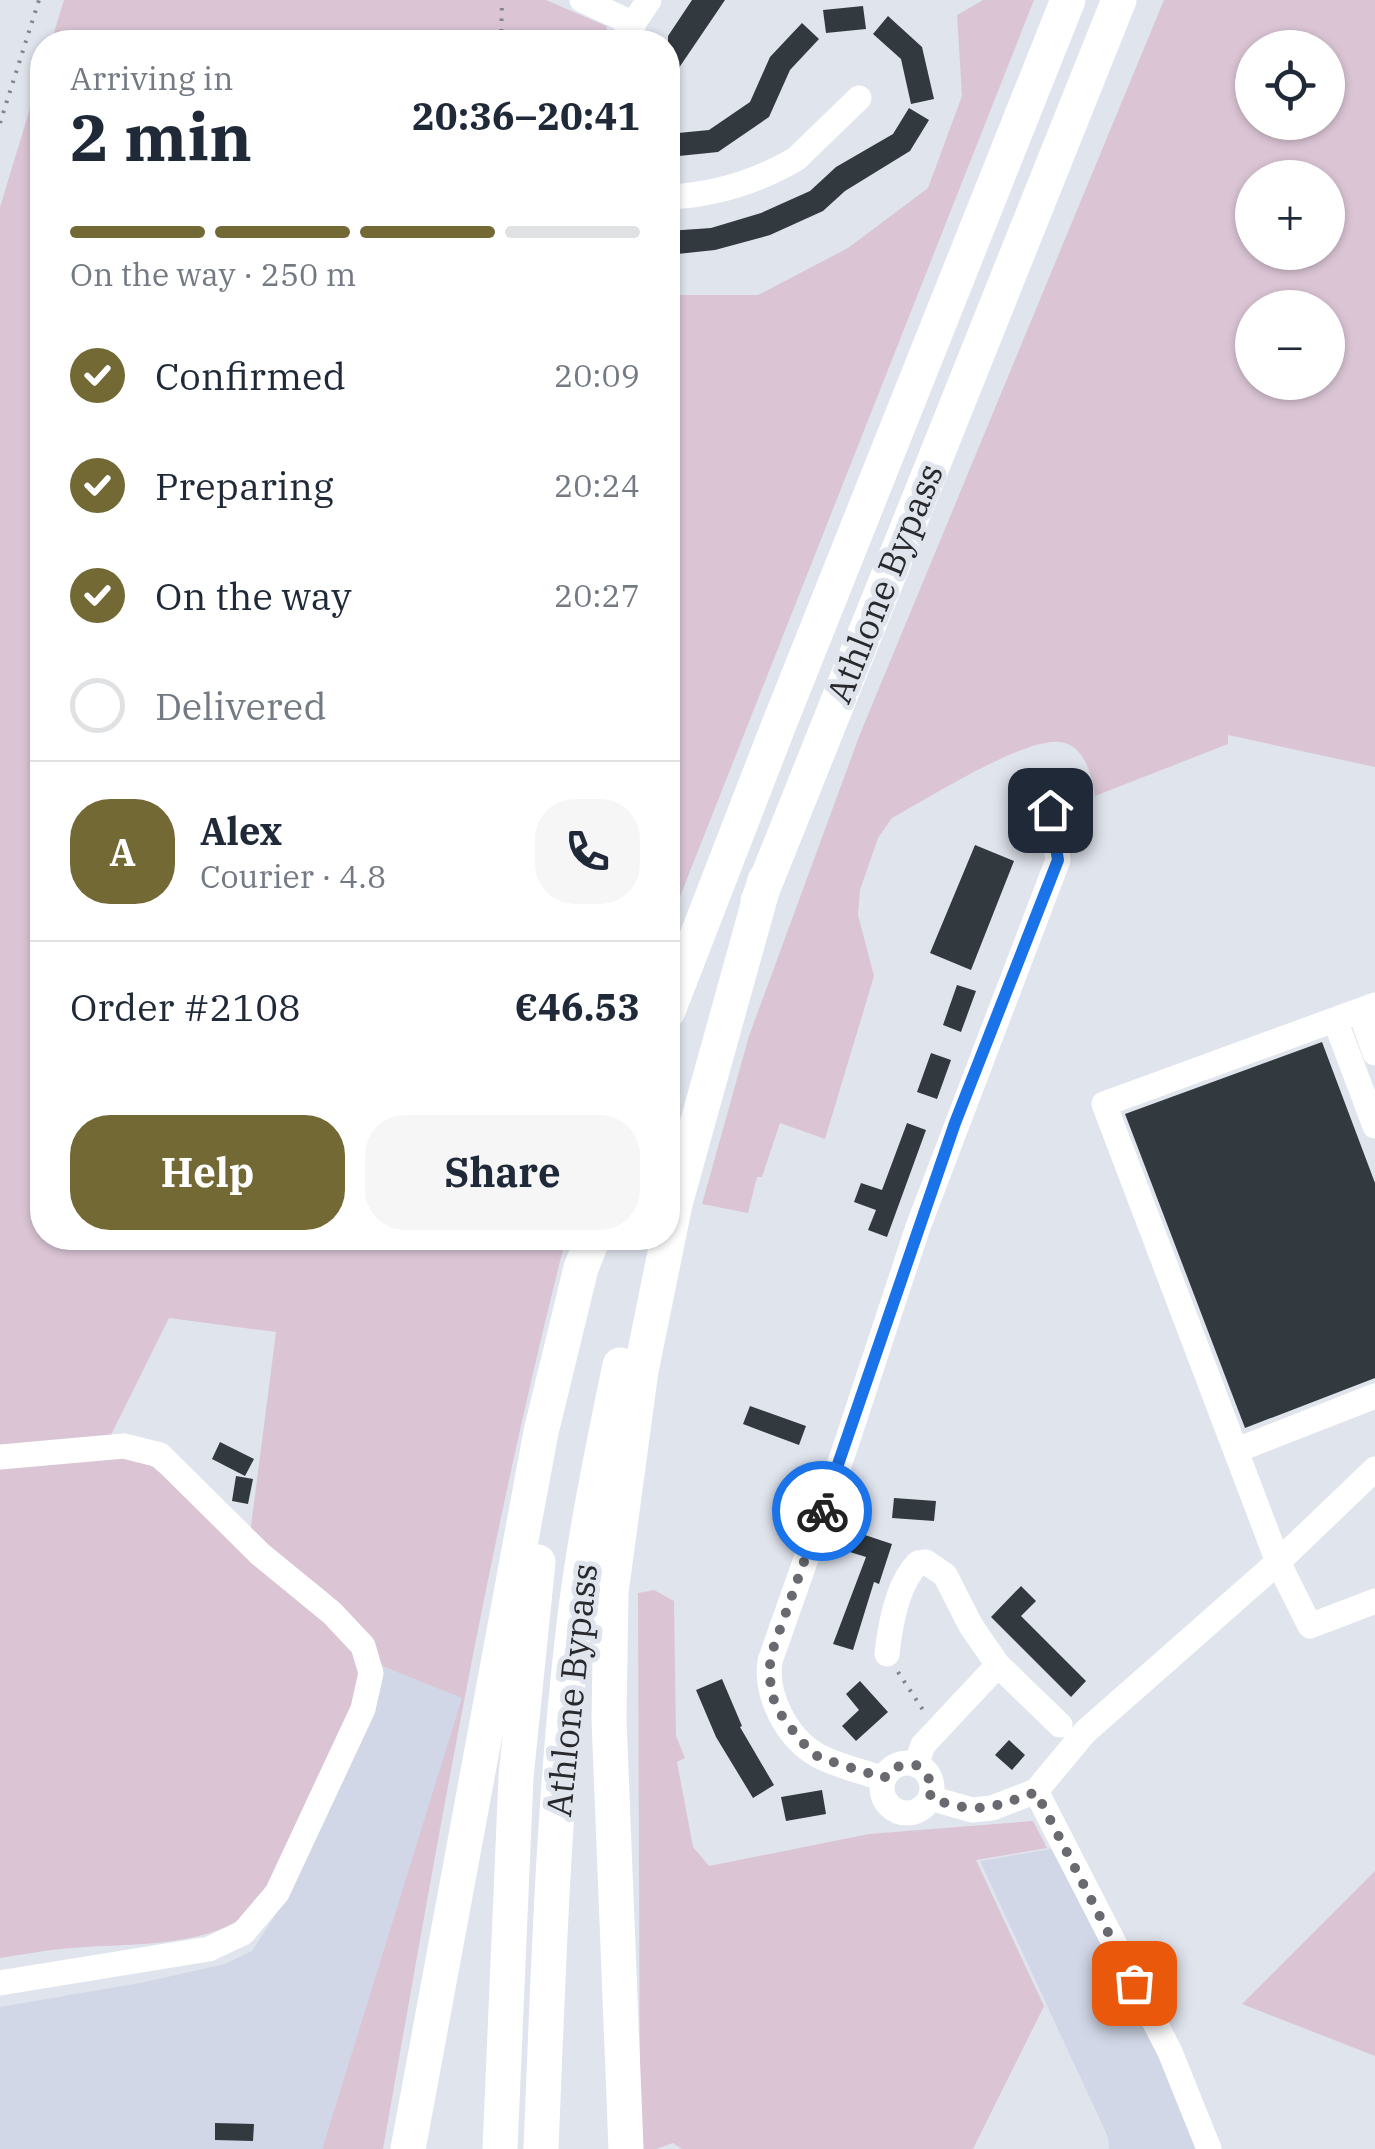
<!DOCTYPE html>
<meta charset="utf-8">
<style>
:root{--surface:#fff;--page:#f6f6f7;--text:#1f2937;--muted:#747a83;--line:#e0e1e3;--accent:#736935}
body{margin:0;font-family:"IBM Plex Serif",serif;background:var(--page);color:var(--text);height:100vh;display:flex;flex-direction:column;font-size:38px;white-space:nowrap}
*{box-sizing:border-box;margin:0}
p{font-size:32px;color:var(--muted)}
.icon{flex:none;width:55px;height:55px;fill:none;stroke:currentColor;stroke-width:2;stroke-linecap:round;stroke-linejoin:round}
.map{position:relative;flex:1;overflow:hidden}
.side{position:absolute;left:30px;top:30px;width:650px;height:1220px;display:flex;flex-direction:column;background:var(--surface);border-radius:40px;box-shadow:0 2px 8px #0004}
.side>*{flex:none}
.tools{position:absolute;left:1235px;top:30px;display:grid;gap:20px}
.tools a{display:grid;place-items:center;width:110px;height:110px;border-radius:50%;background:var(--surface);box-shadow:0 2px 8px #0004;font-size:50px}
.pin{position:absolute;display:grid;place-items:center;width:85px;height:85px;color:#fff;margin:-42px;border-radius:20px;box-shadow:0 5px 15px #0006}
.courier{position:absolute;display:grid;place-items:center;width:100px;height:100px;margin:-50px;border:8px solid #1a73e8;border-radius:50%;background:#fff;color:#222;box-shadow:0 2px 12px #0007}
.head em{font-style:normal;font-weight:700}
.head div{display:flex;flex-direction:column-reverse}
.head{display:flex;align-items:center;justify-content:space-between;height:170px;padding:0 40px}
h1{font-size:65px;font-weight:700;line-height:75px}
.bar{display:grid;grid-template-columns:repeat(4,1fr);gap:15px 10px;align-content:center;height:120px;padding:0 40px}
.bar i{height:12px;border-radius:8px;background:var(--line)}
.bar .on{background:var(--accent)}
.bar p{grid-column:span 4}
.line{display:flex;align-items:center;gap:25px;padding:0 40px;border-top:2px solid var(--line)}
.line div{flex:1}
.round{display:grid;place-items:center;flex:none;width:105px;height:105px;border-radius:40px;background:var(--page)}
ol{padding:0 40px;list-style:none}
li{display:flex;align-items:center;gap:30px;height:110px}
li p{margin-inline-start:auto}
li .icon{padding:10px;border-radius:50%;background:var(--accent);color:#fff;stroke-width:4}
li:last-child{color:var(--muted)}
li i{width:55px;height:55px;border:5px solid var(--line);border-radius:50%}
.action{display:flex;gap:20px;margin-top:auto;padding:20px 40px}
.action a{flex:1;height:115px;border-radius:40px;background:var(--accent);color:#fff;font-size:40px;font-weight:700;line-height:115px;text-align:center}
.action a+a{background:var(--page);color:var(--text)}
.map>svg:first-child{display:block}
.built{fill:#d1d7e7}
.green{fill:#dbc5d5;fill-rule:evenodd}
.building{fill:#333a3f}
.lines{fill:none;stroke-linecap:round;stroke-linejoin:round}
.path{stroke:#82848a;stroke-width:4;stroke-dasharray:2.5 8;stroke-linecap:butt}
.minor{stroke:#fff;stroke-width:25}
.highway{stroke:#fff;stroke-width:35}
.done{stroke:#686a70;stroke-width:10;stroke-dasharray:0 18}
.route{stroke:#1a73e8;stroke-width:12}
.labels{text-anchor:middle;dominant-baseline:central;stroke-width:10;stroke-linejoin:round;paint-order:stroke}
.street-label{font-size:35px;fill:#28292c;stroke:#e0e4ed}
</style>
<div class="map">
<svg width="1375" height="2149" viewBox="0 0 1375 2149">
<rect width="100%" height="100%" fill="#e0e4ed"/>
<path class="built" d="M377 1664 463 1697 322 2149H0V2007L140 1983 225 1964 252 1951 285 1900Z
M1051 1849 1148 2021 1196 2149H1109L1108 2137 980 1861Z"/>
<path class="green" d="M64 0H546L606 26 607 30 602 42H51Z
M983 0H1034L668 927V295H758L848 248 928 188 962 96 957 15Z
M1164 0H1375V767L1228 735V744L1095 796C1092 776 1085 745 1060 742 1025 737 927 799 892 818L878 838 860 890 858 915 874 976 825 1139 780 1123 762 1177H757L748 1213 702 1204 749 1036 860 734ZM1252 48H1328V122H1252ZM1252 178H1328V252H1252ZM1252 308H1328V382H1252Z
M42 69V1238H566C489 1538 437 1844 383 2149H322L462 1698 377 1664 355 1625 323 1589 250 1534 276 1332 169 1318 109 1439 0 1448V207Z
M121 1456 144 1461 166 1477 353 1646 361 1678 359 1693 268 1890C258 1903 249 1914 235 1922 189 1949 114 1943 61 1949 41 1951 20 1955 0 1958V1469Z
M654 1590 674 1601 676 1736 685 1758 677 1762 693 1847 709 1866 869 1834 1033 1821 1047 1848 976 1860 1044 2006 973 2149H682L673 2143 656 2149H640L638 1593Z
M1375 1871V2056L1242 2004Z"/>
<path class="building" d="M692 0H725L668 84V36Z
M863 6 866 29 826 33 823 10Z
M888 16 922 47 934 99 911 104 901 59 873 34Z
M802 23 819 39 790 70 769 117 718 152 669 157 668 134 709 130 750 102 770 57Z
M909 108 929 120 910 151 845 191 823 211 770 235 715 250 668 255V231L711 228 761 213 810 191 836 167 893 134Z
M975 845 1014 861 971 970 930 953Z
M957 985 976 991 961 1032 943 1025Z
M1322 1042 1375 1183V1378L1245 1428 1125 1114Z
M931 1053 951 1060 937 1099 917 1092Z
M907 1123 926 1130 887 1237 868 1230 876 1210 854 1202 861 1183 882 1190Z
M750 1406 806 1426 799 1445 743 1424Z
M220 1442 254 1459 245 1476 212 1459Z
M236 1476 253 1479 248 1504 232 1501Z
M894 1498 936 1501 934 1521 892 1518Z
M847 1529 892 1544 879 1584 874 1582 853 1650 833 1644 866 1557 840 1549Z
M1021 1586 1036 1601 1021 1616 1086 1681 1071 1697 991 1617Z
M722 1679 742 1726 740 1727 774 1785 753 1798 716 1737 696 1690Z
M860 1681 888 1712 856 1741 842 1726 859 1710 846 1694Z
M1009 1740 1025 1755 1012 1770 995 1755Z
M822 1790 826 1814 786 1821 781 1797Z
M215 2123 254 2124 253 2141 215 2140Z"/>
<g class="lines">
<path class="path" d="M501 42 502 0
M0 123 39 0
M898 1672 923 1710"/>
<path class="minor" d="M582 0 634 24
M621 42 649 0
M668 197C714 195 755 183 796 159L859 98
M1375 1005 1104 1104 1278 1562 1310 1626 1375 1601
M1360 1011 1375 1053
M1335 1020 1375 1126
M1237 1450 1375 1396
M0 1457 124 1446 160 1455 260 1554 332 1613 363 1646 371 1673 363 1709 277 1893 243 1933 209 1949 0 1983
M887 1654C890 1626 897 1584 918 1563L926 1562 945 1575 971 1626 998 1665
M882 1788a25 25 0 1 1 50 0a25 25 0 1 1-50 0Z
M916 1765 923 1745 998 1665 1060 1725
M884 1779C862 1771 836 1766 817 1755 786 1737 765 1695 770 1661L844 1451 918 1227 1058 860 1050 810
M1036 1791 1170 2052 1209 2149
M930 1798 972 1810 992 1808 1036 1791 1085 1732 1278 1562 1375 1469"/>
<path class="highway" d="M758 901 1119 0
M668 1011 778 727 1068 0
M408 2149 541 1432 581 1268 593 1238
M500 2149 516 1777 538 1562
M541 2149C548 1980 553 1810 572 1642 582 1549 601 1456 620 1365
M626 2149 609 1719 611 1592 641 1371 675 1204 765 880"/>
</g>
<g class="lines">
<path class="done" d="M822 1511 773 1649 769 1670 772 1696 784 1720 810 1751 820 1758 884 1778 894 1767 916 1765 932 1782 930 1798C976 1815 992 1808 1036 1792L1134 1983"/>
<path class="route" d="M822 1511 955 1123 1058 860 1050 810"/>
</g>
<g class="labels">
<g class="street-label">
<text transform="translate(884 583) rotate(-68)">Athlone Bypass</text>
<text transform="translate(571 1690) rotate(-84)">Athlone Bypass</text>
</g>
</g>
</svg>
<div class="tools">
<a><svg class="icon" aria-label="locate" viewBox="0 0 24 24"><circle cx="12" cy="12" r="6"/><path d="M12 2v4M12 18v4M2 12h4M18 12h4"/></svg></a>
<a>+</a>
<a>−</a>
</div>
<div class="pin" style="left:1134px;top:1983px;background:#ea580c"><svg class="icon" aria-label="bag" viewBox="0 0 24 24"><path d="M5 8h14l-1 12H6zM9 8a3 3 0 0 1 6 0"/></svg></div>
<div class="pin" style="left:1050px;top:810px;background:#1f2937"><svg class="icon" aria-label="home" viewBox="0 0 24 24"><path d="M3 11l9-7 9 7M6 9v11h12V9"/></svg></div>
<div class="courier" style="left:822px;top:1511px"><svg class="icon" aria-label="bike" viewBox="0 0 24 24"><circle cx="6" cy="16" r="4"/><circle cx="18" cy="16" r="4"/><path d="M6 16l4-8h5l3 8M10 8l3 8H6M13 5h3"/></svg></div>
<section class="side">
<div class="head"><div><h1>2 min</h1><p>Arriving in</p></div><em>20:36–20:41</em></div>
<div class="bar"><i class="on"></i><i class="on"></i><i class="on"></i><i></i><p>On the way · 250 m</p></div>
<ol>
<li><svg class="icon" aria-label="check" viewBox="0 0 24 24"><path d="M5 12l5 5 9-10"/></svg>Confirmed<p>20:09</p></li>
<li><svg class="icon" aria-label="check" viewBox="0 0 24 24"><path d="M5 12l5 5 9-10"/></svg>Preparing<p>20:24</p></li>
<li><svg class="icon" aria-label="check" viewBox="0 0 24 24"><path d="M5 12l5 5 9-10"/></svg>On the way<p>20:27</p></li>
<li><i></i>Delivered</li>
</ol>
<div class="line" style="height:180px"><b class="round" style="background:var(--accent);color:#fff">A</b><div><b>Alex</b><p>Courier · 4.8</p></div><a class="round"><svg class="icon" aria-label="phone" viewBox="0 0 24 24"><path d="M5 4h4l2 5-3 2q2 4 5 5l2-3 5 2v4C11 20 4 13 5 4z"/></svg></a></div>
<div class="line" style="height:130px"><div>Order #2108</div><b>€46.53</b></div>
<div class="action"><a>Help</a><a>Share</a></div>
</section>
</div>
